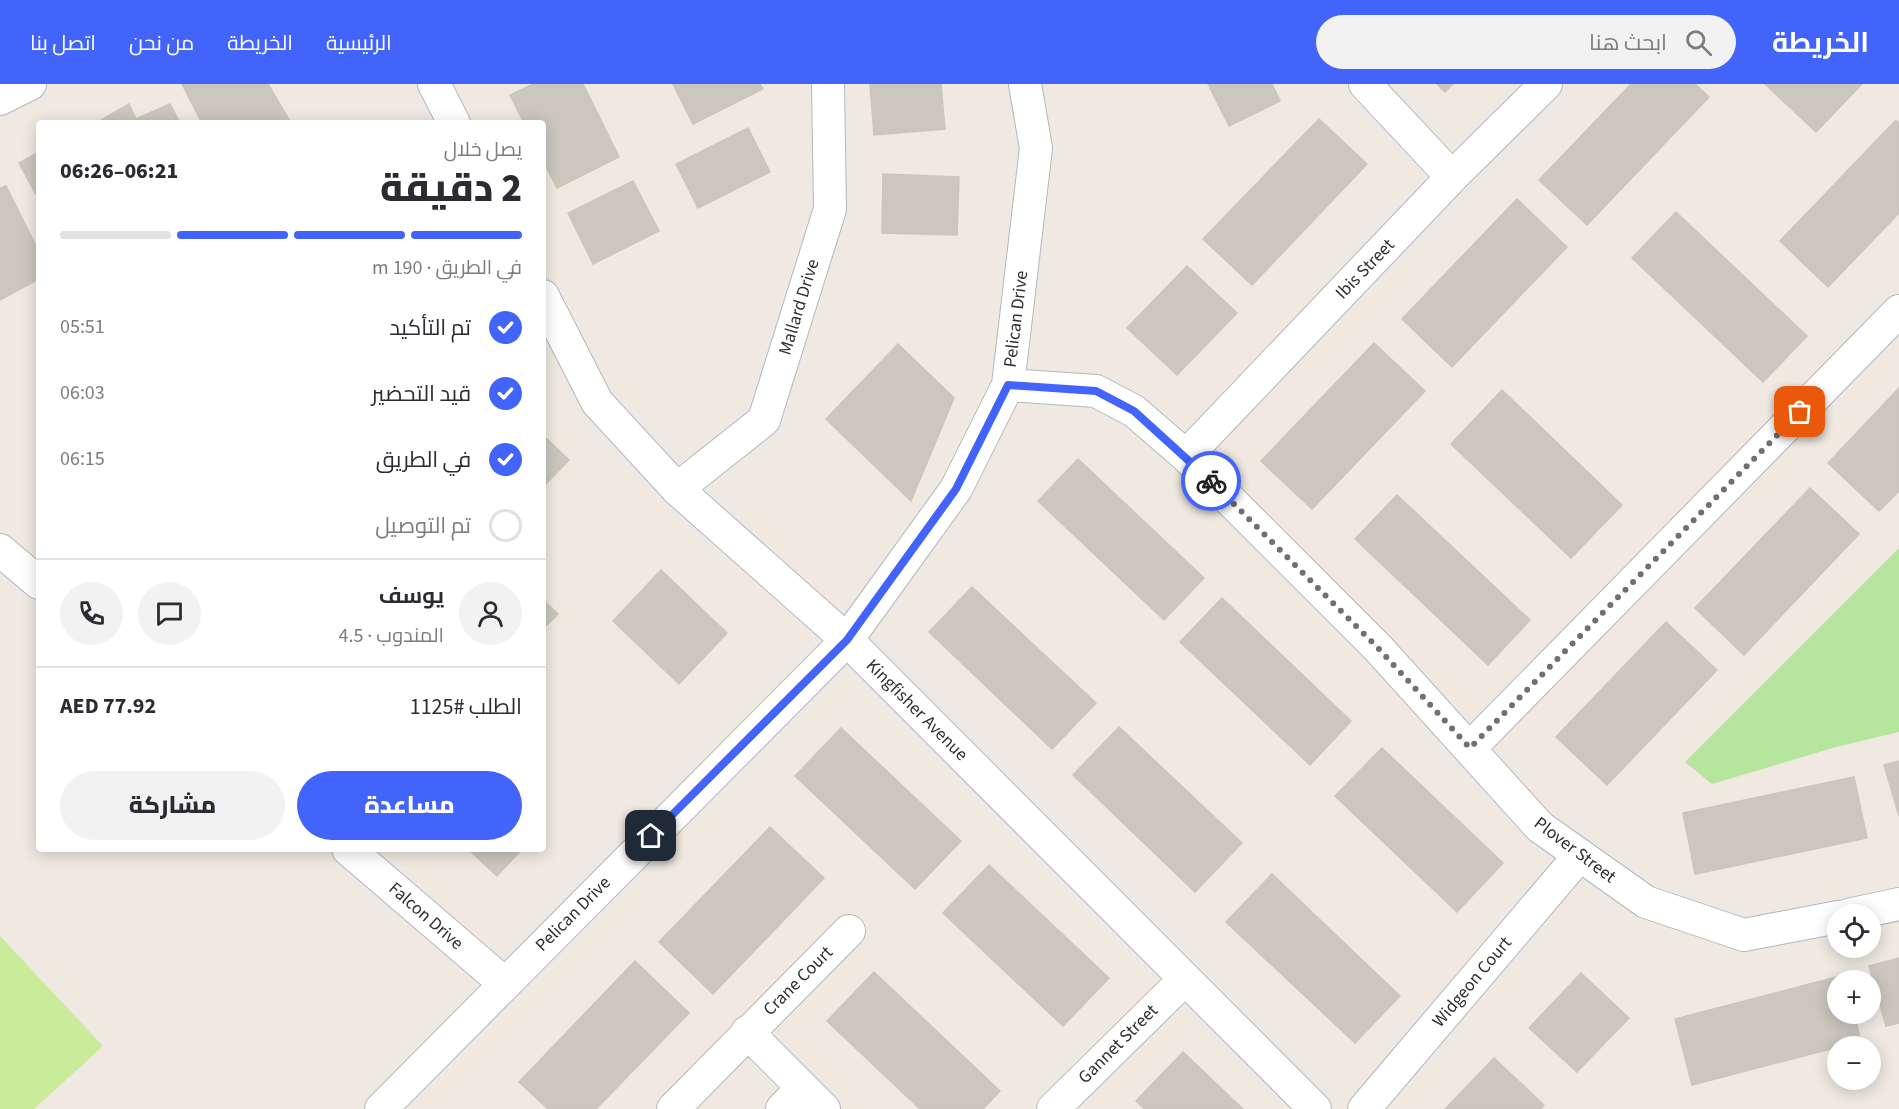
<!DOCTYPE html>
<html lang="ar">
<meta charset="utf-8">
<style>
:root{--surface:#fff;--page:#f2f2f3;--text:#2b2b33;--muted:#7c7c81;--line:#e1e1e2;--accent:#4264fb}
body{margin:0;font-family:"Source Sans 3",Cairo,sans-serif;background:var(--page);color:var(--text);direction:rtl;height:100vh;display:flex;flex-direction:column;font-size:22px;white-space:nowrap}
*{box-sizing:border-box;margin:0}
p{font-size:20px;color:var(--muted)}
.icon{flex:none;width:33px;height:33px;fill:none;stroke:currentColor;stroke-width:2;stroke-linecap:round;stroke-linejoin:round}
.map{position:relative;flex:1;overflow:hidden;direction:ltr}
.panel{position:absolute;left:36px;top:36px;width:510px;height:732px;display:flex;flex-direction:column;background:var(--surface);border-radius:6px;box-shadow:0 3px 15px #0003;direction:rtl}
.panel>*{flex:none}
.fabs{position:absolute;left:1827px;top:820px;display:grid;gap:12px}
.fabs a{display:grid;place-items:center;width:54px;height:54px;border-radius:50%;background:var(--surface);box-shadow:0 3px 15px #0003;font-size:30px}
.pin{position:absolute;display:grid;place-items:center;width:51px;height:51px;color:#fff;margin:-26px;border-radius:12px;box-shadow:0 3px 9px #0006}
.courier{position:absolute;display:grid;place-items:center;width:60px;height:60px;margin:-30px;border:4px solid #4264fb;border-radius:50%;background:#fff;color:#222;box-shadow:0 2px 8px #0007}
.headline em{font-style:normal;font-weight:800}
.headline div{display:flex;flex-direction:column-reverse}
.headline{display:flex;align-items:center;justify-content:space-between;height:102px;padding:0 24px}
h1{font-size:39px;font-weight:800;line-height:45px}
.bar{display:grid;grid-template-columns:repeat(4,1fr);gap:9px 6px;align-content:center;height:72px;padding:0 24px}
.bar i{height:8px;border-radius:4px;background:var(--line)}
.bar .active{background:var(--accent)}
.bar p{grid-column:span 4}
.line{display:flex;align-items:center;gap:15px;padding:0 24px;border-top:2px solid var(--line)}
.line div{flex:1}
.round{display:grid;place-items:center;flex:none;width:63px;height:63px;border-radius:32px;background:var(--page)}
ol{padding:0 24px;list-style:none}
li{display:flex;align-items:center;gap:18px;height:66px}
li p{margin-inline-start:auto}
li .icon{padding:6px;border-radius:50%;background:var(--accent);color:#fff;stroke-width:4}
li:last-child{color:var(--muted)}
li i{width:33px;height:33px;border:3px solid var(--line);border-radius:50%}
.button{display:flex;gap:12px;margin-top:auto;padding:12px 24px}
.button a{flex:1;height:69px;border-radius:36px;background:var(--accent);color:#fff;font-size:24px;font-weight:800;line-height:69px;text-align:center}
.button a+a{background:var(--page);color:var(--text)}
header{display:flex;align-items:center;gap:36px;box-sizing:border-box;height:84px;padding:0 30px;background:var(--accent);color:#fff}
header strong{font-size:28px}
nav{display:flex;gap:33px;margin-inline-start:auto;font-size:21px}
.search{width:420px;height:54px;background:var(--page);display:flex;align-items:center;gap:15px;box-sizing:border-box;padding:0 21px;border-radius:33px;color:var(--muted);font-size:22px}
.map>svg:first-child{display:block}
.green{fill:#b6e59e}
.pitch{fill:#c9ec9a}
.building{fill:#cbc7bf;stroke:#cbc5ba;stroke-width:1.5}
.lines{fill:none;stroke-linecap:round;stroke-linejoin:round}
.street-casing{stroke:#b4b7c1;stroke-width:34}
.street{stroke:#fff;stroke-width:32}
.done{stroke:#726f6d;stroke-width:6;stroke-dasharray:0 10.8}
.route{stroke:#4264fb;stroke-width:8}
.labels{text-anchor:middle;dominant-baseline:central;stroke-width:5;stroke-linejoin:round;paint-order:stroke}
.street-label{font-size:18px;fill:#2e2e2e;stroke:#fff}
</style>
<header>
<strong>الخريطة</strong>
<div class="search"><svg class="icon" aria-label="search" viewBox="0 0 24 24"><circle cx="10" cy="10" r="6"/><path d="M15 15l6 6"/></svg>ابحث هنا</div>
<nav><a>الرئيسية</a><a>الخريطة</a><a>من نحن</a><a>اتصل بنا</a></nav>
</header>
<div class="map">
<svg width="1899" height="1025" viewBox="0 0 1899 1025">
<rect width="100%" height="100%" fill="#efe9e1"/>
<path class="green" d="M1899 464V648L1836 663 1712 700 1685 678Z"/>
<path class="pitch" d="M0 852 103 962 34 1025H0Z"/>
<path class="building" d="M182 0H268L291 39H202Z
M533 0H583L619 73 557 104 543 77V39H524L510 11Z
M673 0H760L763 5 693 40Z
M870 0H941L945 45 874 51Z
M1208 0H1272L1280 17 1229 42Z
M1437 0H1453L1445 8Z
M1631 0H1695L1709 13 1587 141 1539 96Z
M1765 0H1862L1816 48Z
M129 20 136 35 170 20 180 39H102L101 36Z
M1319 35 1367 80 1252 201 1203 155Z
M1896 36 1899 39V129L1828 203 1780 157Z
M748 44 770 88 698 124 676 80Z
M39 68V116L19 79Z
M883 90 959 93 957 151 882 149Z
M633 97 659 147 593 180 568 129Z
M6 102 39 168V195L0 216V104Z
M1517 115 1567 163 1452 283 1402 235Z
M1676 128 1807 252 1763 298 1632 174Z
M1187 182 1237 229 1177 291 1127 244Z
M1374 259 1425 307 1312 425 1261 377Z
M898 260 954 314 911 417 826 335Z
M1899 304V407L1879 427 1828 379Z
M1502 306 1622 421 1571 474 1451 360Z
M543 351 569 376 543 403Z
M1078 375 1204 494 1164 536 1038 417Z
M1810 404 1859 450 1744 571 1695 524Z
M1397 411 1530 536 1488 581 1355 455Z
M661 486 727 549 679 600 613 537Z
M972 503 1096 619 1052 665 929 548Z
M1222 514 1351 637 1310 681 1180 558Z
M543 516 558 530 543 545Z
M1666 538 1717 586 1607 701 1556 653Z
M1119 643 1242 759 1195 808 1073 691Z
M841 644 961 757 915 805 795 692Z
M1382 664 1503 779 1457 828 1335 712Z
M1899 677V732L1884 681Z
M1854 693 1867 754 1695 790 1683 729Z
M770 743 824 794 713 910 659 858Z
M468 765H522L497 792Z
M989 781 1109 894 1063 942 943 829Z
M1272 790 1400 912 1355 959 1226 838Z
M1899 874V939L1886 942 1869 882Z
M635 877 689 929 596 1025H548L519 998Z
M874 888 1000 1007 983 1025H920L827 937Z
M1581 889 1629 934 1577 988 1529 944Z
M1844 891 1846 897H1838V930H1854L1861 957 1692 1001 1675 935Z
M1183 968 1243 1025H1145L1136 1017Z
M1494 974 1544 1021 1541 1025H1445Z"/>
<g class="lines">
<defs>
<path id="street" d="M434 0 454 39
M1365 0 1452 93
M0 15 30 0
M543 212 597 318 677 405 847 556 1315 1025
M1008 301 1096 307 1134 327 1186 372 1378 564 1540 743 1646 818 1744 851 1838 833
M1186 372 1452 93 1546 0
M677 405 764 336 830 125 828 0
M0 466 39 499
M1470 664 1899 227
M348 765 504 899
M1848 831 1899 820
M747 948 824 1025
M381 1025 847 556 956 405 1008 301 1036 64 1025 0
M673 1025 849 847
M782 1025 802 1004
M1053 1025 1184 896
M1364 1025 1580 771"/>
</defs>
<use href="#street" class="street-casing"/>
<use href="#street" class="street"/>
</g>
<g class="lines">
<path class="done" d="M1211 397 1378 564 1470 664 1800 328"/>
<path class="route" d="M651 752 847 556 956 405 1008 301 1096 307 1134 327 1211 397"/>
</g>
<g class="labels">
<g class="street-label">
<text transform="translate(1365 185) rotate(-46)">Ibis Street</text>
<text transform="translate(799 223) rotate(-73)">Mallard Drive</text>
<text transform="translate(1016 235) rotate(-83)">Pelican Drive</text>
<text transform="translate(917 626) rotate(45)">Kingfisher Avenue</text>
<text transform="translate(1575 766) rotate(37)">Plover Street</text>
<text transform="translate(573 830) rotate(-45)">Pelican Drive</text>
<text transform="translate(426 832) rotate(41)">Falcon Drive</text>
<text transform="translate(798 897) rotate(-45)">Crane Court</text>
<text transform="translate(1472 898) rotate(-50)">Widgeon Court</text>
<text transform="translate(1118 960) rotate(-45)">Gannet Street</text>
</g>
</g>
</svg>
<div class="fabs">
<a><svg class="icon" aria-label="locate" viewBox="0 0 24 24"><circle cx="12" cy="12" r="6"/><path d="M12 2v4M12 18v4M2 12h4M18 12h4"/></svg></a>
<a>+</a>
<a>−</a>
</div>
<div class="pin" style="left:1800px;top:328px;background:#ea580c"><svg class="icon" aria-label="bag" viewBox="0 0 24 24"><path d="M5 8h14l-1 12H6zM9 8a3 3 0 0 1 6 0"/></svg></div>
<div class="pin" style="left:651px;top:752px;background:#1f2937"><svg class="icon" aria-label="home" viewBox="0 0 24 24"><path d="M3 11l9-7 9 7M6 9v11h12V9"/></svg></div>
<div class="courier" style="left:1211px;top:397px"><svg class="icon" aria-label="bike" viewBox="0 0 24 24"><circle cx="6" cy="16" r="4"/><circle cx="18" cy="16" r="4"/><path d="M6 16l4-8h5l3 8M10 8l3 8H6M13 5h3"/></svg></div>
<section class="panel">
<div class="headline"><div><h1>2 دقيقة</h1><p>يصل خلال</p></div><em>06:21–06:26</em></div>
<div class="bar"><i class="active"></i><i class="active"></i><i class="active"></i><i></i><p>في الطريق · 190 m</p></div>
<ol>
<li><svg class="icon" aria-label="check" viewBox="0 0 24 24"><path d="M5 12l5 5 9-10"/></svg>تم التأكيد<p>05:51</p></li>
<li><svg class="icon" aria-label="check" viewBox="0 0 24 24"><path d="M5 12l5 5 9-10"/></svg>قيد التحضير<p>06:03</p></li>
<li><svg class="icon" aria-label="check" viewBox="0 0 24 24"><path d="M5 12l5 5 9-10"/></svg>في الطريق<p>06:15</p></li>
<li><i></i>تم التوصيل</li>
</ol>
<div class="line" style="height:108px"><a class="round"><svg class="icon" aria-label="person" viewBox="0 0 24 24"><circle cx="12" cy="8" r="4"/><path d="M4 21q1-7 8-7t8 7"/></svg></a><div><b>يوسف</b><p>المندوب · 4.5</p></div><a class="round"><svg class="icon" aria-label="chat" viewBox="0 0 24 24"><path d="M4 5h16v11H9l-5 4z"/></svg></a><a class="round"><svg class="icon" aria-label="phone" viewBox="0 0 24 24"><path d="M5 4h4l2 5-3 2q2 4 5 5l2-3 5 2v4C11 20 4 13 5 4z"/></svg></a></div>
<div class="line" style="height:78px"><div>الطلب #1125</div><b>AED 77.92</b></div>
<div class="button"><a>مساعدة</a><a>مشاركة</a></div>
</section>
</div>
